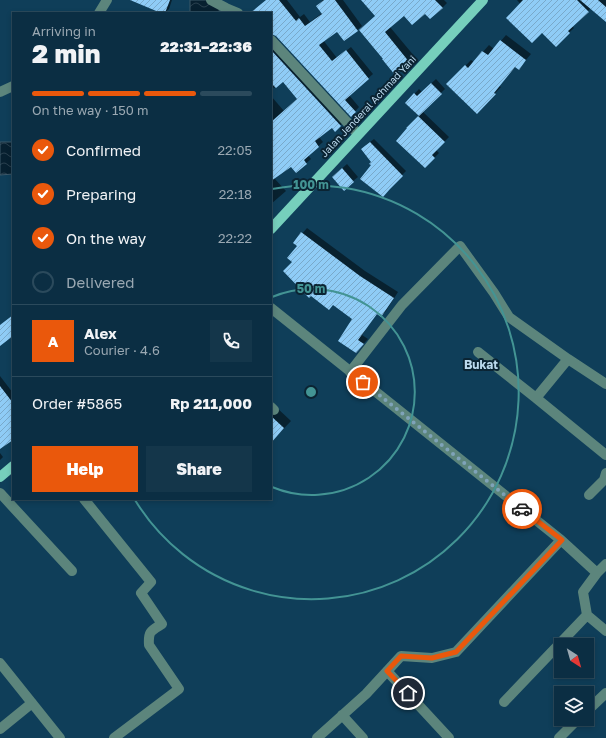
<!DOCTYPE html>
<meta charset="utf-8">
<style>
:root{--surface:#0b2e43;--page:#14364a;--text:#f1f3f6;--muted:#9aa8b2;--line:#2b4a5c;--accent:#ea580c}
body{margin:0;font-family:"Golos Text",sans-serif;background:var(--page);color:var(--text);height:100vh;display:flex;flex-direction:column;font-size:15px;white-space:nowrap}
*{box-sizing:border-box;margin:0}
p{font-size:13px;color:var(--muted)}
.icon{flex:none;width:22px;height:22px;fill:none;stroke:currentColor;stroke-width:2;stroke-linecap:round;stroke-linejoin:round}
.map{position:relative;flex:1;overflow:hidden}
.side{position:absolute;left:12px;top:12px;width:260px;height:488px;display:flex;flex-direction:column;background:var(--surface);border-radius:0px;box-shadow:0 2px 6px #0003,0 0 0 1px var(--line)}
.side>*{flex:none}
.needle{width:26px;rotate:143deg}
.tools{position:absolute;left:554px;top:638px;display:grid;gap:8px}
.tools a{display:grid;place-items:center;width:40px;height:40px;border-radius:0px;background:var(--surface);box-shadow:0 2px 6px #0003,0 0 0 1px var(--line);font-size:20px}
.pin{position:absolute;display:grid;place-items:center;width:34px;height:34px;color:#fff;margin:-17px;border:2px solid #fff;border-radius:50%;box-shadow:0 1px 4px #0007}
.courier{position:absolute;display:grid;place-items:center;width:40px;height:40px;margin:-20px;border:3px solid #ea580c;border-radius:50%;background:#fff;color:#222;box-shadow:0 1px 5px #0007}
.headline em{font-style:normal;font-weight:800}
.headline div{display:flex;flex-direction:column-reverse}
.headline{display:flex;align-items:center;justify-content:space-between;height:68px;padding:0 20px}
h1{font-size:26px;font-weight:800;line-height:30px}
.bar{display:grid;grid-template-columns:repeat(4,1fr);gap:6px 4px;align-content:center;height:48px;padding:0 20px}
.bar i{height:5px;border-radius:3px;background:var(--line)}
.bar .active{background:var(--accent)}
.bar p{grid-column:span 4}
.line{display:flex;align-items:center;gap:10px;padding:0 20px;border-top:1px solid var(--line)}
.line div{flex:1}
.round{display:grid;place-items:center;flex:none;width:42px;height:42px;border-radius:0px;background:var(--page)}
ol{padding:0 20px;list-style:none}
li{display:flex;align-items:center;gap:12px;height:44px}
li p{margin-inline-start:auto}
li .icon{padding:4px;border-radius:50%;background:var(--accent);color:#fff;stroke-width:4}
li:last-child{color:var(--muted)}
li i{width:22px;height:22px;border:2px solid var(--line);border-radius:50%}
.cta{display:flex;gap:8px;margin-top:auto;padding:8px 20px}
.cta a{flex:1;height:46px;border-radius:0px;background:var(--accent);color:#fff;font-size:16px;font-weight:800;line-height:46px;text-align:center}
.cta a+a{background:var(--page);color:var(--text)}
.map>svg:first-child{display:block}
.water{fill:url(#water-waves);stroke:#3d5869}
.shadow{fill:#0007}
.building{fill:url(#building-hatch)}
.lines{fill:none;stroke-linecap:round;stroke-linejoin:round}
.minor{stroke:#5c857c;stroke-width:10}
.major{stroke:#76cfbc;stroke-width:10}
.done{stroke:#7fa3b9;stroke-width:4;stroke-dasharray:0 7.2}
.route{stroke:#ea580c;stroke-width:5}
.ring{fill:none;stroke:#439494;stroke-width:2}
.labels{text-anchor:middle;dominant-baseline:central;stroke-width:4;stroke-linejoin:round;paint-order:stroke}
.street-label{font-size:10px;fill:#bbd9ed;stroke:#0b2433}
.quarter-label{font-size:12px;font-weight:bold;fill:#bbd9ed;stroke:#0b2433}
.centre{fill:#439494;stroke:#0b2433;stroke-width:2}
.ring-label{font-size:12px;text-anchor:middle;font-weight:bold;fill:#439494;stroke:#0b2433;stroke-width:4;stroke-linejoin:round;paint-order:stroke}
</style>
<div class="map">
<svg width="606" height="738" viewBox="0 0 606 738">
<defs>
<pattern id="water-waves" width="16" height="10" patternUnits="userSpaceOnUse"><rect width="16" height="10" fill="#072030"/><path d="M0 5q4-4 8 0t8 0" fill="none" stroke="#29404e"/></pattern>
<pattern id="building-hatch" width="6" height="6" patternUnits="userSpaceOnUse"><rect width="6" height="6" fill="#8fccf6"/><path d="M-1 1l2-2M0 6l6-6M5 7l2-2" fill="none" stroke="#79a9ca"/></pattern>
</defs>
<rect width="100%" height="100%" fill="#0f3e59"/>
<path class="water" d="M190 0H220L219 13H190Z
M13 141V174L0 175V142H11Z"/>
<path class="shadow" d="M143 0H172L169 9 164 13Z
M267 0H287L300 17 304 14 310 22 322 13 317 6 323 0H343L362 26 357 30H337L323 40 337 58 351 47 373 74 349 95 359 107 351 116 276 35 271 33V13H261Z
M363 0H444L447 3 442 8 425 12 404 15 390 27 415 57 395 74 376 16Z
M517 0H606V20L591 8 572 26 574 28 556 45Z
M506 35 531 54 519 68 516 66 499 86 501 87 477 112 448 84 471 60 474 62 489 45 494 49Z
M271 41 345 121 335 130 332 127 319 137 323 142 308 155 311 159 296 172 291 165 274 178 286 191 271 204V96L284 111 298 99 283 81 274 88 271 85Z
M436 79 445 89 422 111 449 137 436 150 439 153 425 167 408 128 419 116 406 103 419 89 422 92Z
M374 139 406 171 394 183 372 165 373 162 366 145Z
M347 164 358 177 353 181 338 172Z
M307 228 365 271 398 292 386 311 381 316 377 313 362 335 368 339 356 352 353 319 293 262 298 246 294 243Z
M0 376 13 393V439L0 448Z
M275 406 291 421 271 442V410Z
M0 453 3 457 0 460Z"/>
<path class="building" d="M130 0H170L165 13H161Z
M266 0H279L296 21 299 18 305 26 322 14 316 6 324 0H335L358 31 344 41 337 32 319 45 332 61 346 50 369 79 345 100 356 112 351 117 276 36 271 34V13H250Z
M361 0H435L443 8 430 19 425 14 412 25 404 16 385 32 410 63 395 75 382 59H383L359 30 375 16Z
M523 0H577L589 12 568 31 570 33 556 47 542 33 532 43 506 18Z
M580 0H598L606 7V22Z
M500 40 526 60 519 70 515 67 494 93 496 94 477 114 446 84 465 65 468 68 482 51 488 55Z
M271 50 341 126 335 132 332 128 315 141 319 147 304 160 307 164 296 173 291 167 271 181V122L297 99 283 82 276 88 271 83Z
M431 83 442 94 419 116 405 103 414 93 417 96Z
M418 116 445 142 432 155 435 158 425 168 396 141 407 128H406Z
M370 142 403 176 390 189 383 197 360 179 371 165 369 164 371 162 361 149Z
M342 168 354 182 344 191 332 177Z
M301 232 360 276 394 298 381 317 377 314 358 340 364 344 356 353 338 341 352 319 333 305 329 310 311 296 309 298 283 271 292 262 287 258 297 246 293 243Z
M13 315V336L0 346V325Z
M0 386 13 403V440L0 449Z
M271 416 284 428 271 443Z"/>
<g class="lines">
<path class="minor" d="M211 0 226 8 238 13
M99 13 107 0
M271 40 358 134
M0 92 13 86
M271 308 561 540 597 573 583 592 587 615 606 631
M478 352 536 398 568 359
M350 372 402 305 460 246 494 293 509 317 568 359 606 384
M536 398 606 455
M271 407 274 410
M0 493 72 571
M589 495 604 480 606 473
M84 499 151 582 141 593 162 624C151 631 148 631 149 645L179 689 114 738
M597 573 606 564
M0 663 60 738
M387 671 449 738
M504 702 587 615
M587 711 606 693
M342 715 363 738
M0 729 32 703
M317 738 366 694 401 656 432 658 456 652 561 540
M559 738 578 719"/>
<path class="major" d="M271 229 483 0
M0 477 13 466"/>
</g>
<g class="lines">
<path class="done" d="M363 382 522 509"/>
<path class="route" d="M408 693 387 671 401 656 432 658 456 652 562 540 522 509"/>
</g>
<g class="ring">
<path d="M272 297A103 103 0 1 1 272 487"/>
<path d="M272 189A207 207 0 1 1 135 500"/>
</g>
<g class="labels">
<g class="street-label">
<text transform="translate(368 106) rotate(-47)">Jalan Jenderal Achmad Yani</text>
</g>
<g class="quarter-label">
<text x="481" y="364">Bukat</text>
</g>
</g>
<circle cx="311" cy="392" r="6" class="centre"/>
<g class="ring-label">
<text x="311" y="189">100 m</text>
<text x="311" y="293">50 m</text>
</g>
</svg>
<div class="tools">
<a><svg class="needle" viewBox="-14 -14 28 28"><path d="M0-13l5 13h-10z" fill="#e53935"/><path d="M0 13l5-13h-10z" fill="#9aa8b2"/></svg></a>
<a><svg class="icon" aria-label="layers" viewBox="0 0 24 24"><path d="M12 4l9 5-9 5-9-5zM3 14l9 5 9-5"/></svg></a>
</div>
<div class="pin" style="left:363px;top:382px;background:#ea580c"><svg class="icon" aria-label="bag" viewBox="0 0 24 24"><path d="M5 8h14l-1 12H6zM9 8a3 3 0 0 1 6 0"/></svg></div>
<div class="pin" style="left:408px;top:693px;background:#1f2937"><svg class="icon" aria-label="home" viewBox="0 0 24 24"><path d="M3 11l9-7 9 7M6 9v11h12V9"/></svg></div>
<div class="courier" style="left:522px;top:509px"><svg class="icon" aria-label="car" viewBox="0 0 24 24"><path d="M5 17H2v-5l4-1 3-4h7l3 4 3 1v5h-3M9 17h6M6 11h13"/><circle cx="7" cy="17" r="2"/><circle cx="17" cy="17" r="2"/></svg></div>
<section class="side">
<div class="headline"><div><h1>2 min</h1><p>Arriving in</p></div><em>22:31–22:36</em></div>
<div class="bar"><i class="active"></i><i class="active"></i><i class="active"></i><i></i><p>On the way · 150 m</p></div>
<ol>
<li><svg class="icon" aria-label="check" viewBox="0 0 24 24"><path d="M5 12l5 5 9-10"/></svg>Confirmed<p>22:05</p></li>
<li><svg class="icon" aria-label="check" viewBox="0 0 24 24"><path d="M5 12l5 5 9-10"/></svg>Preparing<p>22:18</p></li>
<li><svg class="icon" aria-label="check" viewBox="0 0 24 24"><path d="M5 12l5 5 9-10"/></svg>On the way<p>22:22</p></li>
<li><i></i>Delivered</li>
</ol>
<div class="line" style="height:72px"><b class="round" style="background:var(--accent);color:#fff">A</b><div><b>Alex</b><p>Courier · 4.6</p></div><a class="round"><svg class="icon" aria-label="phone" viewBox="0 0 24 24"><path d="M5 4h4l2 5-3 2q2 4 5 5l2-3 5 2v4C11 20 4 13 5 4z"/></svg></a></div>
<div class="line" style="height:52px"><div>Order #5865</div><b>Rp 211,000</b></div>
<div class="cta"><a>Help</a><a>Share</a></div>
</section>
</div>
